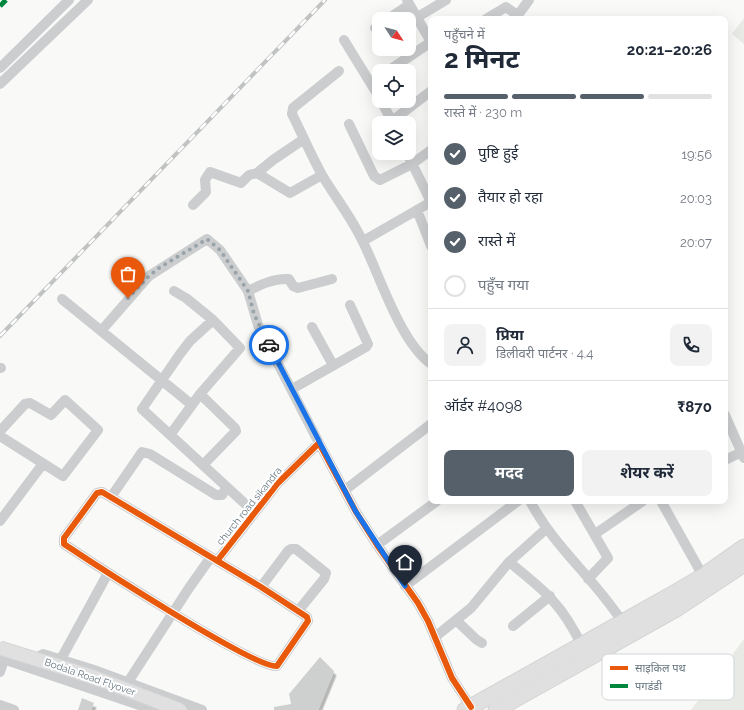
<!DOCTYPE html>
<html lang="hi">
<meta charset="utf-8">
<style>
:root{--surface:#fff;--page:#f2f2f3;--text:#1f2937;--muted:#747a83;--line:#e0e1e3;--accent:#56606b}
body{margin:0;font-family:Raleway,"Noto Sans Devanagari",sans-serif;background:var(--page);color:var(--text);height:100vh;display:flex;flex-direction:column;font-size:15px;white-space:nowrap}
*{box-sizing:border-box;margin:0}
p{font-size:13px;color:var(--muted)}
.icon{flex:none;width:22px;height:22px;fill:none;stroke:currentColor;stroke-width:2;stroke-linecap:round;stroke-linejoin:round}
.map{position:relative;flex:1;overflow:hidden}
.side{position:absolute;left:428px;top:16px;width:300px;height:488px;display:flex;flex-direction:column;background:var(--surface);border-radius:8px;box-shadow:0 4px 16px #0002}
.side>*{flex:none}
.needle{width:26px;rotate:126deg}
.fabs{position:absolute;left:372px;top:12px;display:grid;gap:8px}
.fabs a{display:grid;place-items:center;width:44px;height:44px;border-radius:8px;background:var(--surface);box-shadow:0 4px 16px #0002;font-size:20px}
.pin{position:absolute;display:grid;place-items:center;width:34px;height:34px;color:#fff;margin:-41px -17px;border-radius:50% 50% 50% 0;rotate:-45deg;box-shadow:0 0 4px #0007}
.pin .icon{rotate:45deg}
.courier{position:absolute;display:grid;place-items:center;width:40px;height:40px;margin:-20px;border:3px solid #1a73e8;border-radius:50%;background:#fff;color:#222;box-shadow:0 1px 5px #0007}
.overview em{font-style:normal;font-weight:700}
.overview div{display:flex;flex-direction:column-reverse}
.overview{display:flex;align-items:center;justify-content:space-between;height:68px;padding:0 16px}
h1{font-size:26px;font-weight:700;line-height:30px}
.bar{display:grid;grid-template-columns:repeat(4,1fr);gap:6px 4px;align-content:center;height:48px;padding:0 16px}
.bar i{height:5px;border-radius:3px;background:var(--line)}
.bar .active{background:var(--accent)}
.bar p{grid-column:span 4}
.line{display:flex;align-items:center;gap:10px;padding:0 16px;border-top:1px solid var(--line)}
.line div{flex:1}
.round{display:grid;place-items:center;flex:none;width:42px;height:42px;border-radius:8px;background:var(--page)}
ol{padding:0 16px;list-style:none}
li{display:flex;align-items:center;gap:12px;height:44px}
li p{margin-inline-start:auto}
li .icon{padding:4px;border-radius:50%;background:var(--accent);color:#fff;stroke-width:4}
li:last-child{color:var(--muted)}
li i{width:22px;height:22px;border:2px solid var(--line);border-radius:50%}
.action{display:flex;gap:8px;margin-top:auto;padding:8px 16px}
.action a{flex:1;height:46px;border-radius:8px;background:var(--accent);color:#fff;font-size:16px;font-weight:700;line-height:46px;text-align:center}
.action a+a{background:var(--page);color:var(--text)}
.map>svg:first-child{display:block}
.green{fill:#e8eae6}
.building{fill:#ced0d0;filter:url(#shadow)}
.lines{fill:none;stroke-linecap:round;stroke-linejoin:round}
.highway-casing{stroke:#d4d5d5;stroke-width:17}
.minor{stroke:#cbcdce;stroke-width:10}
.highway{stroke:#e0e0e1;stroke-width:15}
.rail-casing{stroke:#c1c3c3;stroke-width:4}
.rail{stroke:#fff;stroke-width:2.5;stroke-dasharray:8;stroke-linecap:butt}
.major-bridge-casing{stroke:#d4d5d5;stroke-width:15;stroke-linecap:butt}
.major-bridge{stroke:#e0e0e1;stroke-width:13}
.quiet{stroke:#00873e;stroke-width:5;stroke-dasharray:10 5;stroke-linecap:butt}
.cycleway-casing{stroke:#fff;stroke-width:8}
.cycleway{stroke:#e8590c;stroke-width:6}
.done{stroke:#99a4aa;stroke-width:4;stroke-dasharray:0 7.2}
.route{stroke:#1a73e8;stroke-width:5}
.labels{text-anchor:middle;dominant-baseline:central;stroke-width:4;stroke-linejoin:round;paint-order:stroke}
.street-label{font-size:10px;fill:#667780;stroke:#fff}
.key{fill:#fff;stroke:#d1d6d9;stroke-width:1}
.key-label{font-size:11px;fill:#667780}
</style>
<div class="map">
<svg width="744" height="710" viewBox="0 0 744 710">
<defs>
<filter id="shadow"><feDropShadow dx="2.5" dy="4.5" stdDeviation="0" flood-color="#0004"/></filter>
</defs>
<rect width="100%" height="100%" fill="#f9f9f8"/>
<path class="green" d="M744 18V44L732 34Z
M744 639V710H691Z"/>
<path class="building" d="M320 657 334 671 318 710H274V707L291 704 289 694Z
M82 698 94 703 91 710H78Z"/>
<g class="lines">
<defs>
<path id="highway" d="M465 710 669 596 703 576 744 547
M496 710 678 608 744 564"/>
</defs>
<use href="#highway" class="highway-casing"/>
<path class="minor" d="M407 0 431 42
M416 18 446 0
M388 19 409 5
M486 19 506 7 517 15
M515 19 529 0
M375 28 379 25
M344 40 379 97
M0 68 69 0
M339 71 293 108 292 114C302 134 311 155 322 175 335 197 352 218 363 242 380 276 400 342 431 364
M388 71 431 42
M0 84 88 0
M381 101 393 123
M392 121 431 91
M349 124 374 176 380 180 412 164 431 150
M407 153 431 202
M257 173 273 160 304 139
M193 205 206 192 205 180 210 172 241 183 249 175 257 173 290 193 322 175
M417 210 431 246
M363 241 431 202
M174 291 186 298 213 320 190 341 180 354 142 409 254 512
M248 291C260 285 274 278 289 279L293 286 298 288 332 279
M62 299 192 405
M312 327 333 365
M101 331 149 276 207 239 220 250 248 291 258 325 319 443
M0 368H1
M292 389 366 347 368 344 350 305
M200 394 235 428 236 431 203 465
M725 415 744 458
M0 431 25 404 30 403 51 415 65 400 98 430 63 476 0 436
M170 435 200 394 240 348 213 320
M725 460 742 452
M345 490 431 424
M102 492 261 587 307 617 308 621 277 666C257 670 91 562 64 544V538L97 493Z
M111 497 142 452 150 454 216 495H222L227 487
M530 501C554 547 595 579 623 623
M575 501 608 558 588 579
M661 501 703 576
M0 521 42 465
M595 534 643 501
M377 545 437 501
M217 561 278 483 319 443 356 512 377 545 418 603 428 621 452 678 471 707
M509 562C545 591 562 604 582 646
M405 586 518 501
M261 587 288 551 291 549H296L326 573 324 579 298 611
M457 621 477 640 482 643
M513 626 550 596
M435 637 471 608 509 562 546 529
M0 658 154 710
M60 665 61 659 108 573
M27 667 33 660 43 654 94 670 202 710
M0 672 4 660
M128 682 189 588 211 557
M0 705 14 710"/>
<use href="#highway" class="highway"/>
<defs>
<path id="rail" d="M0 336 325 0"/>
</defs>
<use href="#rail" class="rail-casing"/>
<use href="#rail" class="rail"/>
<defs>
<path id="major-bridge" d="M0 648 93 677 180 710"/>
</defs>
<use href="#major-bridge" class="major-bridge-casing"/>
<use href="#major-bridge" class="major-bridge"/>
<path class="quiet" d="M0 6 6 0"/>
<defs>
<path id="cycleway" d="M102 492 261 587 307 617 308 621 277 666C257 670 91 562 64 544V538L97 493Z
M217 561 278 483 319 443 356 512 377 545 418 603 428 621 452 678 471 707"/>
</defs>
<use href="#cycleway" class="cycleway-casing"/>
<use href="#cycleway" class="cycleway"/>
</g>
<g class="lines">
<path class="done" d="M128 298 149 276 159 268 207 239 220 250 248 291 254 314 269 345"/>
<path class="route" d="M269 345 356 512 405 586"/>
</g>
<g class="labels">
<g class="street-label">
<text transform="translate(249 506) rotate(-51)">church road sikandra</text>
<text transform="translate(90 677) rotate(19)">Bodala Road Flyover</text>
</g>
</g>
<rect x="602" y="654" width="132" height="46" rx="6" class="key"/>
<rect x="610" y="666" width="18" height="4" fill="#e8590c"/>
<rect x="610" y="684" width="18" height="4" fill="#00873e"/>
<g class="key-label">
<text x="635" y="672">साइकिल पथ</text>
<text x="635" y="690">पगडंडी</text>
</g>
</svg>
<div class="fabs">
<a><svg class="needle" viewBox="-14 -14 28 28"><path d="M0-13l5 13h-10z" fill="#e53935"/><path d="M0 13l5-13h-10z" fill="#747a83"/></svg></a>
<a><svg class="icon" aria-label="locate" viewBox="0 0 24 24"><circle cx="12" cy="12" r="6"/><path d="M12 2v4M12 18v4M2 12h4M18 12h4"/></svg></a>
<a><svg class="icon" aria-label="layers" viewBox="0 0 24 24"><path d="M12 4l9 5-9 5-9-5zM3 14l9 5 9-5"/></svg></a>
</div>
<div class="pin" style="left:128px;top:298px;background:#ea580c"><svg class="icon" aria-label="bag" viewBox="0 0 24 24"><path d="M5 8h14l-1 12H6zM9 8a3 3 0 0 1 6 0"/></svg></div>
<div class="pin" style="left:405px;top:586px;background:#1f2937"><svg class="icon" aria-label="home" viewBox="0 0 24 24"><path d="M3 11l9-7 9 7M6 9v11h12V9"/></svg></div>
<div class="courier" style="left:269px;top:345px"><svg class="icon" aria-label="car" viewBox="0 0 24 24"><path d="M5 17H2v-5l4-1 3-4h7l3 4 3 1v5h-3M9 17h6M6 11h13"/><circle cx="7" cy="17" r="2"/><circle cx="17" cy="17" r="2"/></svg></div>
<section class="side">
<div class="overview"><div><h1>2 मिनट</h1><p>पहुँचने में</p></div><em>20:21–20:26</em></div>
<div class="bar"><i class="active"></i><i class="active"></i><i class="active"></i><i></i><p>रास्ते में · 230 m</p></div>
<ol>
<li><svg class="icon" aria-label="check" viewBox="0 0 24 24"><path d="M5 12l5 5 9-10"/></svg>पुष्टि हुई<p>19:56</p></li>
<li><svg class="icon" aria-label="check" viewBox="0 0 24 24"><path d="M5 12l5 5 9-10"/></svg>तैयार हो रहा<p>20:03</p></li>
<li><svg class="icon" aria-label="check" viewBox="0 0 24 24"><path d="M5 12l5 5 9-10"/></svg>रास्ते में<p>20:07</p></li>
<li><i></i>पहुँच गया</li>
</ol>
<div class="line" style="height:72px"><a class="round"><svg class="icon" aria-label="person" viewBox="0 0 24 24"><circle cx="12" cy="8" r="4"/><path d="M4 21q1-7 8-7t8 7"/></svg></a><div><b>प्रिया</b><p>डिलीवरी पार्टनर · 4.4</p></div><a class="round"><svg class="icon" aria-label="phone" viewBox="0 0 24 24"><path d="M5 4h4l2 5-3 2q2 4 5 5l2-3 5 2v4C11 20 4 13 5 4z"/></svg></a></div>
<div class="line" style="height:52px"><div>ऑर्डर #4098</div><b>₹870</b></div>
<div class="action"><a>मदद</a><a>शेयर करें</a></div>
</section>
</div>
